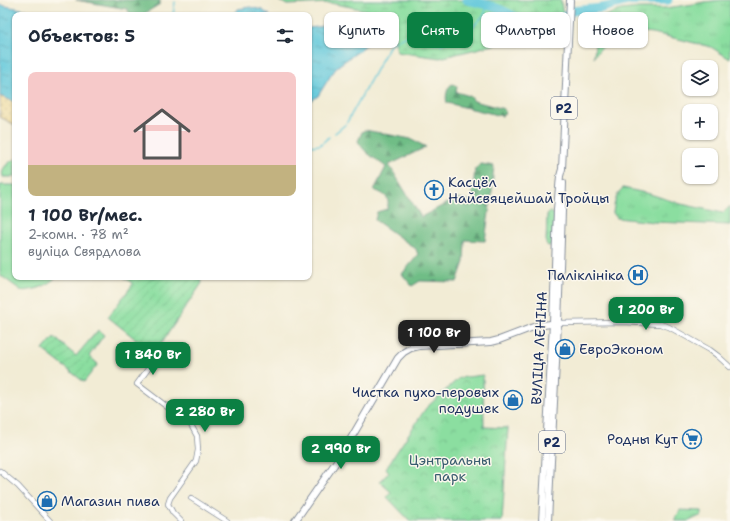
<!DOCTYPE html>
<html lang="ru">
<head>
<meta charset="utf-8">
<style>
	:root { --surface:#fff; --page:#f2f2f3; --text:#1f2937; --muted:#747a83; --accent:#0b8043 }
	body { margin:0; font-family:"Shantell Sans",sans-serif; background:var(--page); color:var(--text); height:100vh; display:flex; flex-direction:column; font-size:15px; white-space:nowrap }
	* { box-sizing:border-box; margin:0 }
	p { font-size:13px; color:var(--muted) }
	.icon { flex:none; width:22px; height:22px; fill:none; stroke:currentColor; stroke-width:2; stroke-linecap:round; stroke-linejoin:round }
	.map { position:relative; flex:1; overflow:hidden }
	.panel { position:absolute; left:12px; top:12px; width:300px; height:268px; display:flex; flex-direction:column; background:var(--surface); border-radius:8px; box-shadow:0 1px 3px #0004 }
	.panel>* { flex:none }
	.banner { position:absolute; left:324px; top:12px; width:346px; height:36px; display:flex; gap:8px }
	.controls { position:absolute; left:682px; top:60px; display:grid; gap:8px }
	.controls a { display:grid; place-items:center; width:36px; height:36px; border-radius:8px; background:var(--surface); box-shadow:0 1px 3px #0004; font-size:20px }
	.price { position:absolute; translate:-50% -34px; padding:0 9px; border-radius:8px; background:var(--accent); color:#fff; font-size:13px; line-height:26px; filter:drop-shadow(0 1px 2px #0008) }
	.price::after { content:''; position:absolute; left:50%; top:24px; width:12px; height:9px; margin-left:-6px; background:inherit; clip-path:polygon(0 0,100% 0,50% 100%) }
	.price.selected { background:#222; color:#fff }
	ul { padding:0; list-style:none }
	li { display:grid; align-content:center; gap:8px; height:212px; padding:0 16px }
	li span { display:grid; place-items:center; height:124px; border-radius:8px; color:#555 }
	li>.icon { margin-inline-start:auto }
	span .icon { width:72px; height:72px; fill:#fffc; stroke-width:1 }
	li b { font-size:17px }
	h2 { display:flex; justify-content:space-between; align-items:center; height:48px; padding:0 16px; font-size:17px }
	.tag { padding:0 14px; border-radius:8px; background:var(--surface); box-shadow:0 1px 3px #0004; font-size:14px; line-height:36px }
	.tag.selected { background:var(--accent); color:#fff }
	.map>svg:first-child { display:block }
</style>
</head>
<body>
<div class="map">
<svg width="730" height="521" viewBox="0 0 730 521">
	<defs>
		<pattern id="grass-tufts" width="24" height="20" patternUnits="userSpaceOnUse"><rect width="24" height="20" fill="#8bdea0"/><path d="M3 7l-1-3M5 7V3M7 7l1-3M15 17l-1-3M17 17v-4M19 17l1-3" fill="none" stroke="#77bf8c"/></pattern>
		<pattern id="forest-firs" width="22" height="20" patternUnits="userSpaceOnUse"><rect width="22" height="20" fill="#70bd86"/><path d="M5 1l3.5 6h-7zM16 11l3.5 6h-7z" fill="#5b9a71"/></pattern>
		<pattern id="wetland-marsh" width="20" height="14" patternUnits="userSpaceOnUse"><rect width="20" height="14" fill="#8bdea0"/><path d="M1 5h8M5 5V1M11 12h8M15 12V8" fill="none" stroke="#77bf8c"/></pattern>
		<pattern id="sand-dots" width="8" height="8" patternUnits="userSpaceOnUse"><rect width="8" height="8" fill="#eeda9e"/><path d="M2 2h.1M6 6h.1" fill="none" stroke="#ccbb8a" stroke-width="1.8" stroke-linecap="round"/></pattern>
		<pattern id="park-crowns" width="20" height="18" patternUnits="userSpaceOnUse"><rect width="20" height="18" fill="#8bdea0"/><path d="M2 6a3 3 0 1 1 6 0M12 15a3 3 0 1 1 6 0" fill="none" stroke="#77bf8c"/></pattern>
		<pattern id="garden-furrows" width="10" height="10" patternUnits="userSpaceOnUse"><rect width="10" height="10" fill="#8bdea0"/><path d="M-1 1l2-2M0 10L10 0M9 11l2-2" fill="none" stroke="#77bf8c"/></pattern>
		<pattern id="water-ripples" width="26" height="14" patternUnits="userSpaceOnUse"><rect width="26" height="14" fill="#5ec7da"/><path d="M2 4q2-2 4 0t4 0M15 11q2-2 4 0t4 0" fill="none" stroke="#4da2b4"/></pattern>
	</defs>
	<rect width="100%" height="100%" fill="#fbf7ec"/>
	<filter id="ink" filterUnits="userSpaceOnUse"><feTurbulence type="fractalNoise" baseFrequency=".025" numOctaves="2"/><feDisplacementMap in="SourceGraphic" scale="8" xChannelSelector="R" yChannelSelector="G"/><feConvolveMatrix kernelMatrix="1 2 1 2 8 2 1 2 1" color-interpolation-filters="sRGB"/></filter>
	<filter id="wash" filterUnits="userSpaceOnUse"><feTurbulence type="fractalNoise" baseFrequency=".012" numOctaves="4" result="noise"/><feDisplacementMap in="SourceGraphic" scale="16" xChannelSelector="R" yChannelSelector="G"/><feGaussianBlur stdDeviation="0.9" result="paint"/><feColorMatrix in="noise" values="0 0 0 0 0 0 0 0 0 0 0 0 0 0 0 0 0 1.4 0 .05"/><feComposite in="paint" operator="in"/></filter>
	<g filter="url(#wash)">
		<rect width="100%" height="100%" fill="#f2ecd5"/>
		<!-- grass -->
		<g fill="url(#grass-tufts)" stroke="#53867f">
			<path d="M722 0H730V59L711 47 653 33 631 31 625 33 607 43 598 51 594 57 595 42V28L600 26 599 23V20L602 17 621 10 639 8H666L694 4 704 2Z"/>
			<path d="M15 159V177H3C0 168 8 163 15 159Z"/>
			<path d="M623 188 650 194 681 204 723 213 730 206V225L654 222 617 218 613 213C614 205 616 193 623 188Z"/>
			<path d="M551 212 555 215 553 243 552 245 548 246 546 244 547 215 548 213Z"/>
		</g>
		<!-- forest -->
		<g fill="url(#forest-firs)" stroke="#467672">
			<path d="M76 0H160V4L142 15H131L127 9Z"/>
			<path d="M452 84 455 85 457 87 456 92 470 96 474 101 504 109 505 113 502 116 447 103C445 97 447 87 452 84Z"/>
			<path d="M365 130 411 139 426 147 389 165 421 217 457 198 472 201 475 169 481 164 494 166 493 176 492 191 485 241 465 240 464 262 457 282 420 281 412 286 402 274 418 255 416 249 375 220 377 212 387 209C391 197 384 194 374 190L386 167C377 160 363 152 358 141L362 132Z"/>
		</g>
		<!-- wetland -->
		<path fill="url(#wetland-marsh)" stroke="#53867f" d="M278 0H561L563 18C557 26 551 30 541 28L509 41 440 58 397 52 392 24 366 10 330 3 287 5Z"/>
		<!-- sand -->
		<path fill="url(#sand-dots)" stroke="#84847e" d="M0 96 15 102V125L0 117Z"/>
		<!-- park -->
		<g fill="url(#park-crowns)" stroke="#53867f">
			<path d="M483 375 484 427 508 428 502 521H410L387 497 391 492 380 482 389 472 386 468 426 408 459 378Z"/>
			<path d="M680 510 702 511V515L689 521H675C675 513 679 516 680 510Z"/>
		</g>
		<!-- garden -->
		<g fill="url(#garden-furrows)" stroke="#53867f">
			<path d="M124 277H200L202 283 154 354 108 317 133 284Z"/>
			<path d="M98 330 104 335 89 356 98 364 84 382 43 350 54 337 76 356Z"/>
		</g>
		<!-- pitch -->
		<path fill="#8bdea0" stroke="#53867f" d="M0 185H15V277H56C44 288 38 289 22 291L0 275Z"/>
		<!-- water -->
		<g fill="url(#water-ripples)" stroke="#3c7b9c">
			<path d="M0 5 53 15H15V102L0 96Z"/>
			<path d="M250 7 262 10 270 15H234L238 9Z"/>
			<path d="M342 22 366 25 375 33 368 43 359 51 339 65 331 75 318 96 309 102V28L318 27 330 23Z"/>
		</g>
		<g fill="none" stroke-linecap="round" stroke-linejoin="round">
			<!-- stream -->
			<g stroke="#5ec7da" stroke-width="1.5">
				<path d="M173 15 175 2"/>
				<path d="M335 133 346 124 391 43 407 36 441 44 470 30 484 15 488 5"/>
				<path d="M309 146 320 145 329 137"/>
			</g>
			<!-- river -->
			<path stroke="#5ec7da" stroke-width="9" d="M467 0C478 2 489 5 499 9 512 14 539 32 551 28 560 25 564 15 572 11L602 8 628 1 638 0H668"/>
		</g>
	</g>
	<g filter="url(#ink)">
		<g fill="none" stroke-linecap="round" stroke-linejoin="round">
			<defs>
				<g id="minor">
					<path d="M558 323 623 322 660 324 669 327 710 350 718 356 730 367"/>
					<path d="M156 358 137 384 191 425 197 436 198 450 196 461 170 498 168 504 173 513 181 521"/>
					<path d="M0 471 18 486 50 521"/>
					<path d="M191 498 227 521"/>
				</g>
				<g id="major">
					<path d="M295 521 343 452 398 358 404 352 411 348 419 346 491 342 499 340 536 326 558 323"/>
					<path d="M542 521 553 323 557 209 560 176 562 169 570 0"/>
					<path d="M548 521 558 323 563 183"/>
				</g>
			</defs>
			<!-- minor casing -->
			<use href="#minor" stroke="#868e9a" stroke-width="6"/>
			<!-- major casing -->
			<use href="#major" stroke="#868e9a" stroke-width="8"/>
			<!-- minor -->
			<use href="#minor" stroke="#fff" stroke-width="4.5"/>
			<!-- major -->
			<use href="#major" stroke="#fff" stroke-width="6"/>
		</g>
	</g>
	<!-- icons -->
	<defs>
		<symbol id="church-ring" viewBox="-11 -11 22 22"><circle r="9.5" fill="#fbf7ec" stroke="#1f6fb2" stroke-width="1.5"/><path d="M-1.2-6h2.4v3.5h3.3v2.4h-3.3V6h-2.4V-.1h-3.3v-2.4h3.3Z" fill="#1f6fb2"/></symbol>
		<symbol id="hospital-ring" viewBox="-11 -11 22 22"><circle r="9.5" fill="#fbf7ec" stroke="#1f6fb2" stroke-width="1.5"/><path d="M-5-5h3v3.5h4V-5h3V5h-3V1.5h-4V5h-3Z" fill="#1f6fb2"/></symbol>
		<symbol id="shop-ring" viewBox="-11 -11 22 22"><circle r="9.5" fill="#fbf7ec" stroke="#1f6fb2" stroke-width="1.5"/><path d="M-5-2.5h2.3a2.7 3.5 0 0 1 5.4 0H5L5.5 6h-11ZM-1.5-2.5h3a1.5 2.3 0 0 0-3 0Z" fill="#1f6fb2"/></symbol>
		<symbol id="supermarket-ring" viewBox="-11 -11 22 22"><circle r="9.5" fill="#fbf7ec" stroke="#1f6fb2" stroke-width="1.5"/><path d="M-6-5.5h2.5l.6 2H6L4.5 2H-2.5L-4.4-4H-6ZM-1.5 3.2a1.3 1.3 0 1 0 .1 0ZM3 3.2a1.3 1.3 0 1 0 .1 0Z" fill="#1f6fb2"/></symbol>
	</defs>
	<g fill-rule="evenodd">
		<use href="#church-ring" x="423" y="179" width="22" height="22"/>
		<use href="#hospital-ring" x="627" y="264" width="22" height="22"/>
		<use href="#shop-ring" x="554" y="338" width="22" height="22"/>
		<use href="#shop-ring" x="502" y="389" width="22" height="22"/>
		<use href="#supermarket-ring" x="681" y="428" width="22" height="22"/>
		<use href="#shop-ring" x="36" y="490" width="22" height="22"/>
	</g>
	<g text-anchor="middle" stroke-width="3" stroke-linejoin="round" paint-order="stroke">
		<!-- shield labels -->
		<g fill="#fbf7ec" stroke="#5e6b89" stroke-width="1">
			<rect x="551" y="97" width="26" height="22" rx="3"/>
			<rect x="539" y="431" width="26" height="22" rx="3"/>
		</g>
		<g font-size="13" font-weight="bold" fill="#1b2f5e">
			<text x="564" y="113">Р2</text>
			<text x="552" y="447">Р2</text>
		</g>
		<!-- poi labels -->
		<g font-size="14" fill="#1b2f5e" stroke="#fbf7ec" text-anchor="start">
			<text x="448" y="187">Касцёл<tspan x="448" dy="16">Найсвяцейшай Тройцы</tspan></text>
			<text x="624" y="280" text-anchor="end">Паліклініка</text>
			<text x="579" y="354">ЕвроЭконом</text>
			<text x="499" y="397" text-anchor="end">Чистка пухо-перовых<tspan x="499" dy="16">подушек</tspan></text>
			<text x="678" y="444" text-anchor="end">Родны Кут</text>
			<text x="61" y="506">Магазин пива</text>
		</g>
		<!-- street labels -->
		<g font-size="14" fill="#1b2f5e" stroke="#fbf7ec">
			<text transform="translate(539 348) rotate(-87)" y="5">ВУЛІЦА ЛЕНІНА</text>
		</g>
		<!-- park labels -->
		<g font-size="14" fill="#375b6e" stroke="#fbf7ec">
			<text x="450" y="465">Цэнтральны<tspan x="450" dy="16">парк</tspan></text>
		</g>
	</g>
</svg>
<div class="controls">
<a><svg class="icon" aria-label="layers" viewBox="0 0 24 24"><path d="M12 4l9 5-9 5-9-5zM3 14l9 5 9-5"/></svg></a>
<a>+</a>
<a>−</a>
</div>
<b class="price" style="left:646px;top:331px">1 200 Br</b>
<b class="price selected" style="left:434px;top:354px">1 100 Br</b>
<b class="price" style="left:153px;top:376px">1 840 Br</b>
<b class="price" style="left:205px;top:433px">2 280 Br</b>
<b class="price" style="left:341px;top:470px">2 990 Br</b>
<div class="banner">
<a class="tag">Купить</a>
<a class="tag selected">Снять</a>
<a class="tag">Фильтры</a>
<a class="tag">Новое</a>
</div>
<section class="panel">
<h2>Объектов: 5<svg class="icon" aria-label="filters" viewBox="0 0 24 24"><path d="M4 7h16M4 17h16"/><circle cx="9" cy="7" r="2"/><circle cx="15" cy="17" r="2"/></svg></h2>
<ul>
<li><span style="background:linear-gradient(#f6c9c9 75%,#c2b280 0)"><svg class="icon" aria-label="home" viewBox="0 0 24 24"><path d="M3 11l9-7 9 7M6 9v11h12V9"/></svg></span><div><b>1 100 Br/мес.</b><p>2-комн. · 78 m²</p><p>вуліца Свярдлова</p></div></li>
</ul>
</section>
</div>
</body>
</html>
